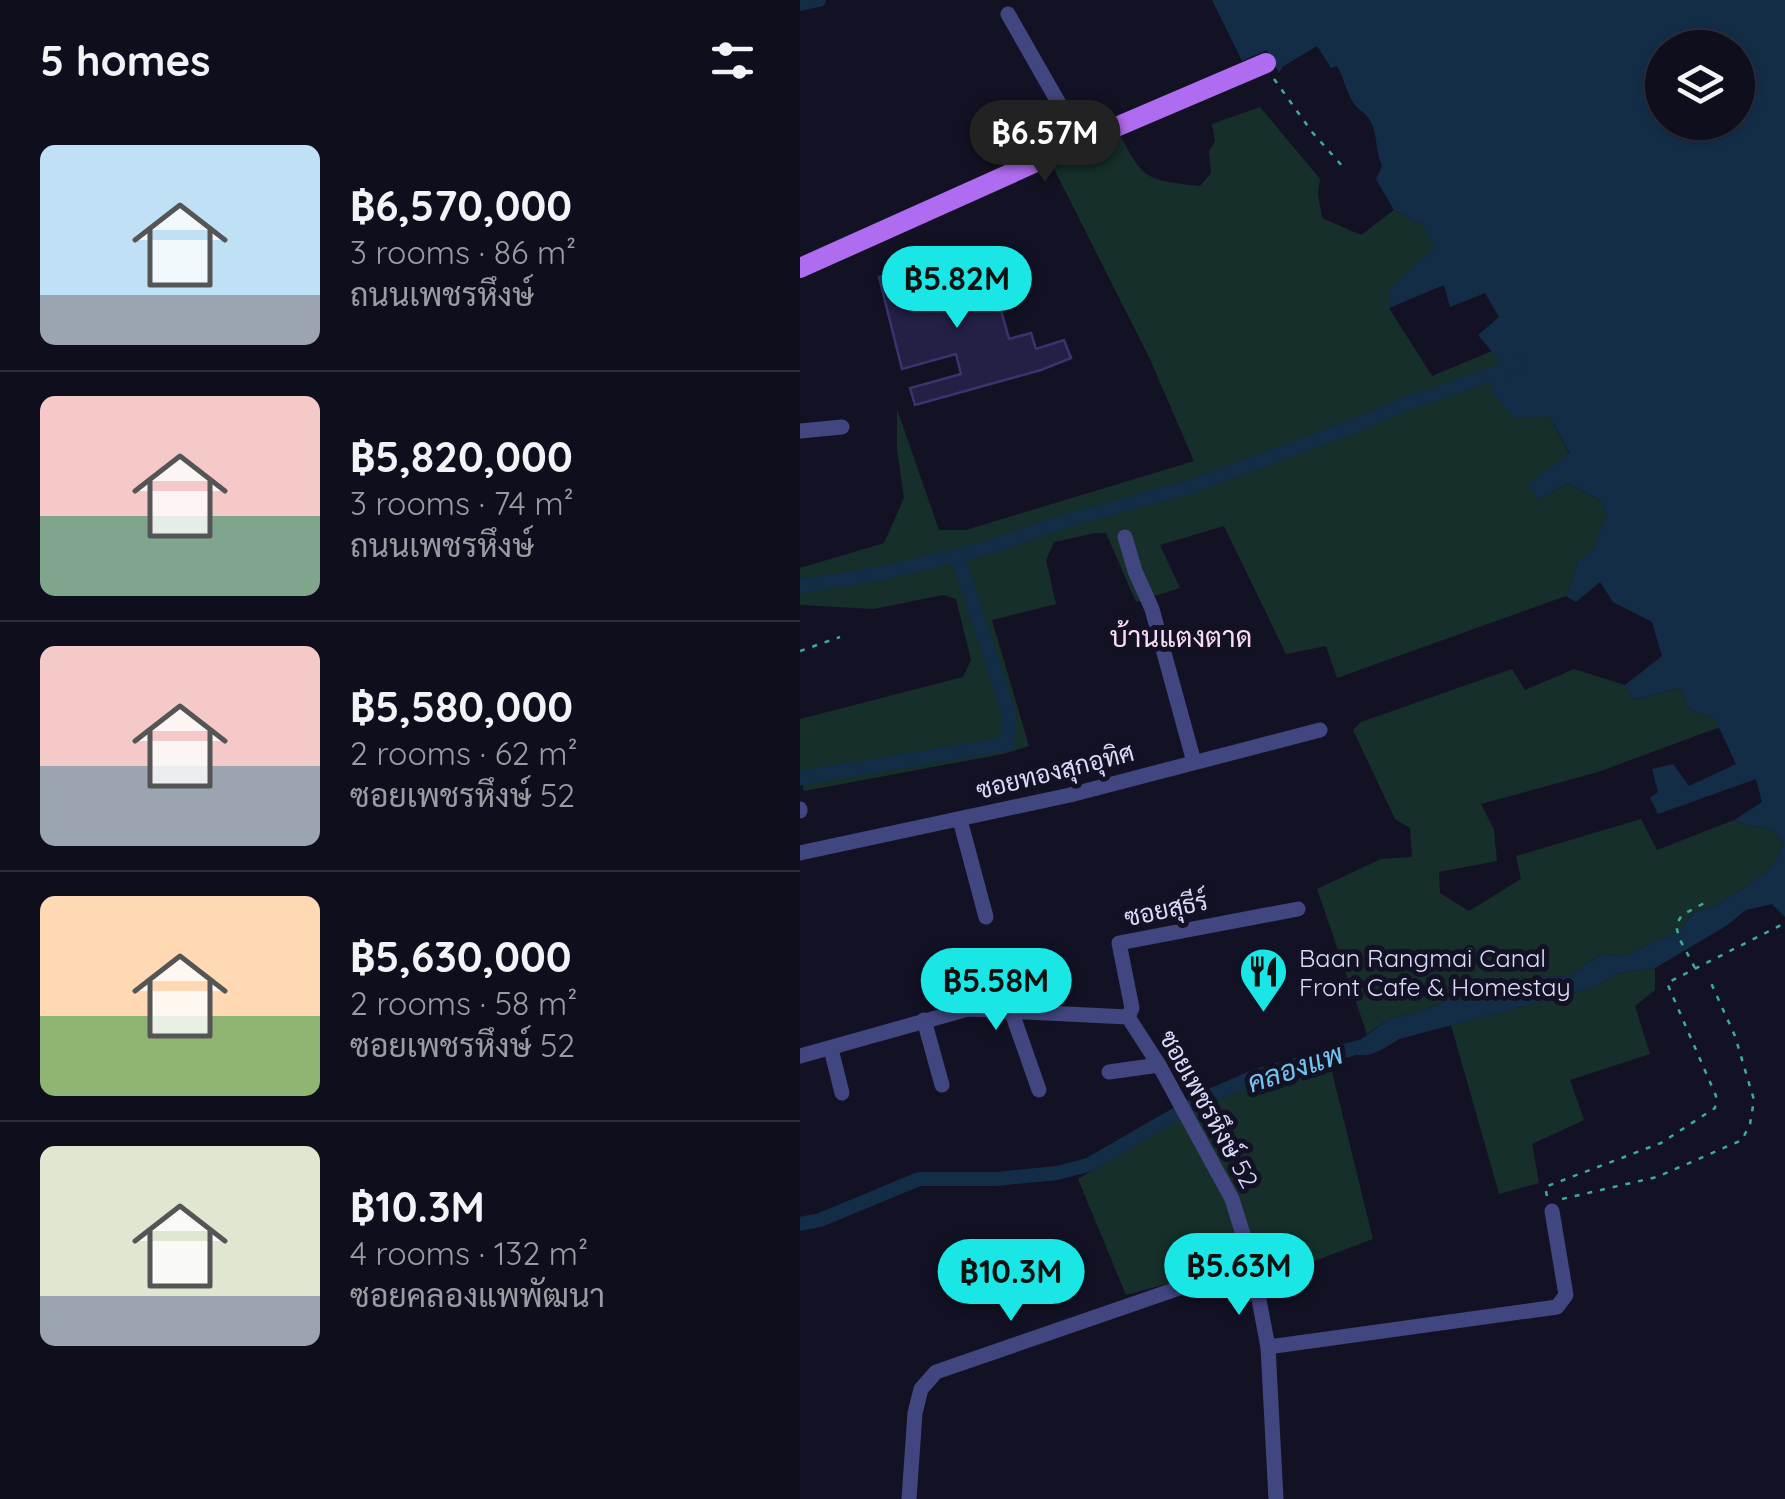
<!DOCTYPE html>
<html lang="en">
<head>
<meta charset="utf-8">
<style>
	:root { --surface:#0e0e1c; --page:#171725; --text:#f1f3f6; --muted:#9b9ca3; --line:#2e2e3b; --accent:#1ae7e5 }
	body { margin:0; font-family:Quicksand,Sarabun,sans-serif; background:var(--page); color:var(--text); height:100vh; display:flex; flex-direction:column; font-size:38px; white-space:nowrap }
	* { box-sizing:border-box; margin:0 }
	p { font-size:32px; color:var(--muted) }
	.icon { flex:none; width:55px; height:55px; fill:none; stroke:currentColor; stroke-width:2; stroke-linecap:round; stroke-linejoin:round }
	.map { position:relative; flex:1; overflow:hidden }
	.drawer { display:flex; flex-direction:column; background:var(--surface); width:800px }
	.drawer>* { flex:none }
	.controls { position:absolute; left:845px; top:30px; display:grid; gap:20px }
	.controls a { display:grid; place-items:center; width:110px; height:110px; border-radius:50%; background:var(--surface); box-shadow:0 2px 8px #0004,0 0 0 2px var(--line); font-size:50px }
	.price { position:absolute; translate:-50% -85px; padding:0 22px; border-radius:35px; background:var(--accent); color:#111; font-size:32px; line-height:65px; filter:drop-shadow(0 2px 5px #0008) }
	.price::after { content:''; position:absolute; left:50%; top:60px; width:30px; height:22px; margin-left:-15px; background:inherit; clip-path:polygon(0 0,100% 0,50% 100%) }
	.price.on { background:#222; color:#fff }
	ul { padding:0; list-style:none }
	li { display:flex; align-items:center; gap:30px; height:250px; padding:0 40px }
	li+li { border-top:2px solid var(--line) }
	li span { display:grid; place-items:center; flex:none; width:280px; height:200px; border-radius:15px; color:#555 }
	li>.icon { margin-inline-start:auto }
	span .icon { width:120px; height:120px; fill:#fffc; stroke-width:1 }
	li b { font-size:42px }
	h2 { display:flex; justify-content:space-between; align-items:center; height:120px; padding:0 40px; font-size:42px }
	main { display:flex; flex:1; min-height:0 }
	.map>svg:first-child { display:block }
</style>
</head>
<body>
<main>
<section class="drawer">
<h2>5 homes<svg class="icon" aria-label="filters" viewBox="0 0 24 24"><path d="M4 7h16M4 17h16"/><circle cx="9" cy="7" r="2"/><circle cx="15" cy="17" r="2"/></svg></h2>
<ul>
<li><span style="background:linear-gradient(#bfe0f5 75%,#9aa5b1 0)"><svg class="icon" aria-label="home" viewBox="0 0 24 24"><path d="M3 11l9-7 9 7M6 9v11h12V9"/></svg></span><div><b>฿6,570,000</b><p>3 rooms · 86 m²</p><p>ถนนเพชรหึงษ์</p></div></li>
<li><span style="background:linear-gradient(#f6c9c9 60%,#7fa58c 0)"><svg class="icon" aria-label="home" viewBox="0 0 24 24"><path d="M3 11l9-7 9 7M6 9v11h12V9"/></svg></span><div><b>฿5,820,000</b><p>3 rooms · 74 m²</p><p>ถนนเพชรหึงษ์</p></div></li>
<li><span style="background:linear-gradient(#f6c9c9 60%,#9aa5b1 0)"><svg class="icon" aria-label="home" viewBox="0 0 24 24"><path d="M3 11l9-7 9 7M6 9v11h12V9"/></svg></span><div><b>฿5,580,000</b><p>2 rooms · 62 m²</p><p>ซอยเพชรหึงษ์ 52</p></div></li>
<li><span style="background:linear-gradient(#ffd9b3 60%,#8fb573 0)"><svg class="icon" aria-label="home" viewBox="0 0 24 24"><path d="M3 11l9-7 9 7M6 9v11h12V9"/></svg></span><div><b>฿5,630,000</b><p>2 rooms · 58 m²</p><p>ซอยเพชรหึงษ์ 52</p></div></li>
<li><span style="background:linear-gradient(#dfe7d0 75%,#9aa5b1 0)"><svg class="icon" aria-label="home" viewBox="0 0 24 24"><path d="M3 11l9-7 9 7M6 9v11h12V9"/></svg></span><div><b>฿10.3M</b><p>4 rooms · 132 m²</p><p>ซอยคลองแพพัฒนา</p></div></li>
</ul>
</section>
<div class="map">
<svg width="985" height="1499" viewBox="0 0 985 1499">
	<rect width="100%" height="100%" fill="#131225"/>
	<!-- green -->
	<g fill="#162f2b">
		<path d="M460 107 520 179 518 194 522 218 561 235 594 210 621 224 636 248 590 290 589 308 632 376 692 351 749 416 770 454 730 484 738 500 768 483 799 500 807 513 794 550 779 560 766 596 537 678 526 646 486 654 424 526 360 545 380 588 336 602 306 533H295L254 542 246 560 256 604 192 620 229 746 203 754 4 791 0 776V719L163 677 171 660 156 599 143 595 74 609 0 605V568L84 543 104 498 97 450V409L139 530H166L394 461 349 357 253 167 320 134C343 182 349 180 400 186L411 173 409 151 415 141 412 124Z"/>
		<path d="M712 669 725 690 774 669 825 685 834 700 879 688 890 710 915 719 920 727 798 772 681 804 694 830 697 861 639 872 640 893 669 911 721 879 716 856 841 819 857 850 934 820 948 826 969 828 984 843 973 865 943 889 912 907 893 913 881 930 825 956 800 955 770 976 738 977 676 1001 652 999 614 1014 590 1018 567 1034 517 889 581 859 612 857 610 828 595 819 553 730 561 722Z"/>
		<path d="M855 968V990L835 1006 850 1054 770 1080 784 1120 732 1144 739 1183 699 1194 651 1025 793 988 818 973Z"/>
		<path d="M530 1064 573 1239 469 1278 462 1258 326 1295 278 1179 354 1133 445 1086Z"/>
	</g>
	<!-- water -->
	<path fill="#142d47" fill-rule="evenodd" d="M412 0H985V917L972 904 946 910 926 926 855 968 818 973 793 988 599 1039C581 1050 566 1062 545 1051L590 1018 614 1014 652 999 676 1001 738 977 770 976 800 955 825 956 881 930 893 913 912 907 943 889 973 865 984 843 969 828 948 826 934 820 962 802 956 779 858 814 850 798 858 792 852 769 873 764 889 786 936 764 915 719 890 710 879 688 834 700 825 685 862 656 852 622 813 602 800 582 776 602 766 596 779 560 794 549 807 513 799 500 768 483 738 500 729 484 770 453 749 416 714 418 689 390 704 366 678 335 699 317 685 293 650 307 644 285 589 308V290L635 247 621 224 594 210 576 179 582 166C575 151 578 134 570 120 566 113 557 109 553 102 548 96 543 76 537 66L531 68 517 46 482 67 479 73 467 50 442 61ZM862 48H938V122H862Z"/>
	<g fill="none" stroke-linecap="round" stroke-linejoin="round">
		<!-- canal -->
		<g stroke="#142d47" stroke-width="14">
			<path d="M0 4 19 0"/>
			<path d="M0 586 78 574 184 549 259 523 393 486 557 425 603 405 719 365"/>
			<path d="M0 778 207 744 209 714 157 555"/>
			<path d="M0 1224 20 1220 119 1179H196L257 1173 288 1165 401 1100 456 1076 559 1047"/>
		</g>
	</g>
	<!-- building -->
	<path fill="#232045" stroke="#39346e" stroke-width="2.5" d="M166 260 178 301 197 296 209 339 231 333 236 349 264 340 271 358 241 370 115 405 110 388 161 374 156 354 102 369 79 277 129 263 131 270Z"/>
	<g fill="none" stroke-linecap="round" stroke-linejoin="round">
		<!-- path -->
		<g stroke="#3cad99" stroke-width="2.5" stroke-dasharray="5 8" stroke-linecap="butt">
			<path d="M474 79 512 132 544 168"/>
			<path d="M0 651 40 637"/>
			<path d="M895 968 879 938 876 925 882 915 908 901"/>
			<path d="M747 1196 745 1187 861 1143 915 1108 916 1096 867 983 985 923"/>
			<path d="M762 1199 857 1177 942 1140 950 1124 954 1100 935 1036 911 983"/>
		</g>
		<!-- minor -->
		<g stroke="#424680" stroke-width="15">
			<path d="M208 14 281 142"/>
			<path d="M0 431 42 427"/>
			<path d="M325 537 335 571 352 609 394 762"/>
			<path d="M0 809V811"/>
			<path d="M160 820 186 917"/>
			<path d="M0 853 270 795 520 730"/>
			<path d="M212 1013 239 1090"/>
			<path d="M328 1017 332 1008 319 943 498 909"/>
			<path d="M124 1020 142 1085"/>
			<path d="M31 1049 42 1093"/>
			<path d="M0 1056 168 1009 328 1017 359 1065 432 1199 452 1263 468 1347 476 1499"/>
			<path d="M309 1072 359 1065"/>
			<path d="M468 1347 757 1307 766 1295 752 1211"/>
			<path d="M109 1499 115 1413 121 1389 136 1372 452 1263"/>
		</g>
		<!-- major -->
		<path stroke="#b06cf0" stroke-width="20" d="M0 268 281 142 466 63"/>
	</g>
	<!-- icons -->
	<defs>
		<symbol id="restaurant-pin" viewBox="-11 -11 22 30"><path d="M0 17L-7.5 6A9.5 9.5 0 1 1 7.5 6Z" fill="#1ae7e5" stroke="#131225"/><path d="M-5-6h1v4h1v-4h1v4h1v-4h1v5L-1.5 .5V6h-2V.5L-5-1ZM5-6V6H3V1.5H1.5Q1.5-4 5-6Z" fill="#111"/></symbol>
	</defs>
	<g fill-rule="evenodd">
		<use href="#restaurant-pin" x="436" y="944" width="55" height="75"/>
	</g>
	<g text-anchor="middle" stroke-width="10" stroke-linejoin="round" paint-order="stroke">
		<!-- street labels -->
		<g font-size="25" fill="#dadafb" stroke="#131225">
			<text transform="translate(255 771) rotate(-14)" y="9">ซอยทองสุกอุทิศ</text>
			<text transform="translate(366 909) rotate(-12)" y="9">ซอยสุธีร์</text>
			<text transform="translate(409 1109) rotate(61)" y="9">ซอยเพชรหึงษ์ 52</text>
		</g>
		<!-- poi labels -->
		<g font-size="25" fill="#dadafb" stroke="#131225" text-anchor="start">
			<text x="499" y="967">Baan Rangmai Canal<tspan x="499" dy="29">Front Cafe &amp; Homestay</tspan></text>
		</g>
		<!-- neighbourhood labels -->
		<g font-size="28" fill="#fbdcf4" stroke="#131225">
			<text x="381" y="647">บ้านแตงตาด</text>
		</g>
		<!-- water labels -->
		<g font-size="28" font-style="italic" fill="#73c5f1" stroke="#131225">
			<text transform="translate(495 1068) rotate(-18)" y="10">คลองแพ</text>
		</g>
	</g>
</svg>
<div class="controls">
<a><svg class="icon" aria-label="layers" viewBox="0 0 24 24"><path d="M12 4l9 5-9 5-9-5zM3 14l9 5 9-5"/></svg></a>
</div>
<b class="price on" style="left:245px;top:185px">฿6.57M</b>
<b class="price" style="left:157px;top:331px">฿5.82M</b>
<b class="price" style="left:196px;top:1033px">฿5.58M</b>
<b class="price" style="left:439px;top:1318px">฿5.63M</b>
<b class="price" style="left:211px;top:1324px">฿10.3M</b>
</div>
</main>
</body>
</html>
